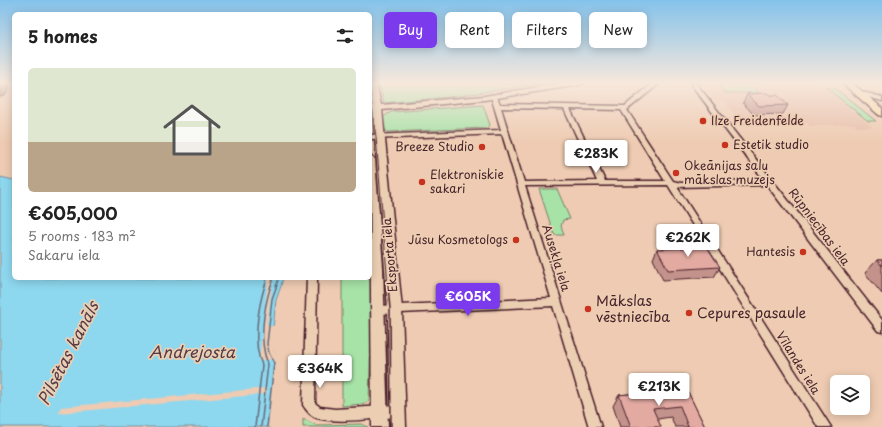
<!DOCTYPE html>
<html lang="en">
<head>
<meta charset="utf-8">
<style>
	:root { --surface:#fff; --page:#f6f6f6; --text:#222; --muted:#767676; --line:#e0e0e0; --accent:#7c3aed }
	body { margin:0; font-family:"Playpen Sans",sans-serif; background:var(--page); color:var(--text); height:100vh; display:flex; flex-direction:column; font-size:15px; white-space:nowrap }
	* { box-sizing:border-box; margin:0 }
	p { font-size:13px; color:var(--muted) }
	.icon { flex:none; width:22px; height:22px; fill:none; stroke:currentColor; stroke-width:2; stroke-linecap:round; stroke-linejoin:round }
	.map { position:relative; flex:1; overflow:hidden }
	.drawer { position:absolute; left:12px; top:12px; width:360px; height:268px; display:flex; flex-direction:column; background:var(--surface); border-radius:6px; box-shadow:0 2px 10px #0003 }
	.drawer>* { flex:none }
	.hud { position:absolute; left:384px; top:12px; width:380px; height:36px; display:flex; gap:8px }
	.buttons { position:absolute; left:830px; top:375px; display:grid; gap:8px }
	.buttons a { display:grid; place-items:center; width:40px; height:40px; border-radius:6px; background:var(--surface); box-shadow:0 2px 10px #0003; font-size:20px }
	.price { position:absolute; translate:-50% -34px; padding:0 9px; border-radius:4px; background:#fff; color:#222; font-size:13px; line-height:26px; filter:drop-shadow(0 1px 2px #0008) }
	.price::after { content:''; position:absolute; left:50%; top:24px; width:12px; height:9px; margin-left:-6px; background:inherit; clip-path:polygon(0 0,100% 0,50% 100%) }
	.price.on { background:var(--accent); color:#fff }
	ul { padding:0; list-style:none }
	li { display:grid; align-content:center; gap:8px; height:212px; padding:0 16px }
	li+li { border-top:1px solid var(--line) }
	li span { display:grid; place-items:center; height:124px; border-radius:6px; color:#555 }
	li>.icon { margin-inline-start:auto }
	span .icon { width:72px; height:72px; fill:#fffc; stroke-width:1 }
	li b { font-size:17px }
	h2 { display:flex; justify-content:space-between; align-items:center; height:48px; padding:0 16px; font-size:17px }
	.pill { padding:0 14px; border-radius:6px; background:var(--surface); box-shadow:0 2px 10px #0003; font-size:14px; line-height:36px }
	.pill.on { background:var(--accent); color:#fff }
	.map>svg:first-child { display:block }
</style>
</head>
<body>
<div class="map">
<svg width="882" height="427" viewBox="0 0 882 427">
	<rect width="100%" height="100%" fill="#eecbb2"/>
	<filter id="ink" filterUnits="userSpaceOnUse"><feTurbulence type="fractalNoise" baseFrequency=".025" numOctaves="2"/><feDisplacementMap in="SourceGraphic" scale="8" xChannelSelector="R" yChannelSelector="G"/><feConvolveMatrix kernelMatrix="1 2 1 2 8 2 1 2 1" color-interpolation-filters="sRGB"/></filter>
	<g filter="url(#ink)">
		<!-- built -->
		<path fill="#e8beaa" d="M702 83H819L872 127H857L854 124H850L810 126 807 123H800L801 125 744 126 723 100H715Z"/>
		<!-- green -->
		<g fill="#a7e2a7" stroke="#788069">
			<path d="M379 83H545L457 96 384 103Z"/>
			<path d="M750 83 759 93H725L717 84Z"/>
			<path d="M825 87 836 89 876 121H868Z"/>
			<path d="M483 105 490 125 486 128 388 132 384 129 383 117 391 112Z"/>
			<path d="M539 189H557L570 219 563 220 561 226 564 235H554Z"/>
			<path d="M370 229 373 263 369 401 362 404 342 406V278H370Z"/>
			<path d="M303 419 316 425 362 424 368 427H303Z"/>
		</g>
		<!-- water -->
		<path fill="#8ed8ef" stroke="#738ea1" d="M0 177 14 180V278H283L281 286 276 300 271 345 278 362 270 427H0Z"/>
		<!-- pier -->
		<g fill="#eecbb2">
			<path d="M268 278H273L267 326H276L273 345 274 351 280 362 272 427H268L274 359 259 361Z"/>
			<path d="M267 388 266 394 58 413 61 407Z"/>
		</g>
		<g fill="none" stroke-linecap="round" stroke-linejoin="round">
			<!-- shore-far1 -->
			<g stroke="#656979" stroke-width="1">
				<path d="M265 286 267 278"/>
				<path d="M271 286 273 278"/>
				<path d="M276 286 279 278"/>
			</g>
			<!-- shore -->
			<g stroke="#656979" stroke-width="1.5">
				<path d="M255 427 262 365C252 343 258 308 265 285"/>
				<path d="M261 427 268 364C258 341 264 308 271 285"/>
				<path d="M267 427 274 363 269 353 267 344 272 299 277 285"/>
			</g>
			<defs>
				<g id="street">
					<path d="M653 83H660L627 110 673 181 681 183 764 180 690 83H696L882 320V332L878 331 767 185 677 187 831 427H818L668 185 525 186 601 427H589L553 306 378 314 375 313 373 310 375 307 378 306 551 298 502 134 370 139V135L501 130 491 96 492 95H496L500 104 625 106ZM501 108 564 109 597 181 524 182ZM570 109 621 110 665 181H605Z"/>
					<path d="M859 91 882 97V101L857 94V92Z"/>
					<path d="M307 278H317L315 403 320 407 335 409 399 405 403 407 405 411 403 415 399 417C375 418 340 424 317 418 311 416 306 410 303 405Z"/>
				</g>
				<g id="secondary">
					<path d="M370 83H376L381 105 484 96 563 83H584L580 85 484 100 382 110 402 309 406 427H390L388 309 373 111 370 112V106H372Z"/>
					<path d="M370 156 375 159 383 268 388 427H372Z"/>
				</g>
				<path id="primary" d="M842 83H852L882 108V116L879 115Z"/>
			</defs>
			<!-- street casing -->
			<use href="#street" stroke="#4a1f2b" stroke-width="3"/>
			<!-- secondary casing -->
			<use href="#secondary" stroke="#4a1f2b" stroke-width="3"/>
			<!-- primary casing -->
			<use href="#primary" stroke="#4a1f2b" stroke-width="3"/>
			<!-- street -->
			<use href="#street" fill="#eccfb3" fill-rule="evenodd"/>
			<!-- secondary -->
			<use href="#secondary" fill="#eccfb3" fill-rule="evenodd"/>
			<!-- primary -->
			<use href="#primary" fill="#fbddab" fill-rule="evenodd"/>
			<!-- tram-far1 -->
			<path stroke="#4a1f2b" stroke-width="1" d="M370 88 376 137 388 286"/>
			<!-- tram -->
			<path stroke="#4a1f2b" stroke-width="1.5" d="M388 285 390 309 391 427"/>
		</g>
		<!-- wall -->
		<g fill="#c3928b" stroke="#4a1f2b">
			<path d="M747 94 769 95 788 105 783 114 754 115 743 103Z"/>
			<path d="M657 249 720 267 714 277 663 280 653 259Z"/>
			<path d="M877 260H882V294L865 273Z"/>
			<path d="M686 388 705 427H675L671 417 657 419 661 427H620L613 406 619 395Z"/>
		</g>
		<!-- shaded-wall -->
		<path fill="#9f7771" stroke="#4a1f2b" d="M1 83H7L10 88 5 96 0 97V85Z"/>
		<!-- building -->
		<g fill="#e3aaa2" stroke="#4a1f2b">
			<path d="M767 93 769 95H777L788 105 759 106 747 94Z"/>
			<path d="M707 247 720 267 668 270 657 249Z"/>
			<path d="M877 260H882V266Z"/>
			<path d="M686 388 705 427H688L680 406 653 409 661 427H631L619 395Z"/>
		</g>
	</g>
	<!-- sky -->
	<linearGradient id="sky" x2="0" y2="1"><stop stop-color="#84c2eb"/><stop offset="0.58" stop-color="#f7e8dc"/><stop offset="1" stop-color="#f7e8dc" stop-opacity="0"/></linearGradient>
	<rect width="882" height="143" fill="url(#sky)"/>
	<!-- markers -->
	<g fill="#c8321e" stroke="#eccfb3" stroke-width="1.5">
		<circle cx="703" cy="121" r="4"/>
		<circle cx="725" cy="145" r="4"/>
		<circle cx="482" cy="147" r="4"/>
		<circle cx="676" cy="173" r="4"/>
		<circle cx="422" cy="182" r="4"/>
		<circle cx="516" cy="240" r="4"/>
		<circle cx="803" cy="252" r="4"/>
		<circle cx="588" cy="309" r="4"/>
		<circle cx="689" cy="313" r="4"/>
	</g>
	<g text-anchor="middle" stroke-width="3.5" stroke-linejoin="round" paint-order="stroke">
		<!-- poi labels -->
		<g font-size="12" fill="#4a1f2b" stroke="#eccfb3" text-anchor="start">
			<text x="711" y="125">Ilze Freidenfelde</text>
			<text x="733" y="149">Estetik studio</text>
			<text x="474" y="151" text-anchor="end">Breeze Studio</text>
			<text x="684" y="170">Okeānijas salu<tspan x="684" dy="14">mākslas muzejs</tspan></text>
			<text x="430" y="179">Elektroniskie<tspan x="430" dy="14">sakari</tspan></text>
			<text x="508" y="244" text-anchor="end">Jūsu Kosmetologs</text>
			<text x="795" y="256" text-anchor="end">Hantesis</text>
		</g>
		<!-- street labels -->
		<g font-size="12" fill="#4a1f2b" stroke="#eccfb3">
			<text transform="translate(819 227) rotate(53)" y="4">Rūpniecības iela</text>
			<text transform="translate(390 255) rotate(-95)" y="4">Eksporta iela</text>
			<text transform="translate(556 258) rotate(73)" y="4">Ausekļa iela</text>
			<text transform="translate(798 363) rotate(58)" y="4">Vīlandes iela</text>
		</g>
		<!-- near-poi labels -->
		<g font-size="14" fill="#4a1f2b" stroke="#eccfb3" text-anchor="start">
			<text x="596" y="306">Mākslas<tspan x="596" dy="16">vēstniecība</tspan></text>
			<text x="697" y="318">Cepures pasaule</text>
		</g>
		<!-- near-water labels -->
		<g font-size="16" font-style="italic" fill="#543b48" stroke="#eccfb3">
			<text x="192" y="358">Andrejosta</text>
			<text transform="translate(68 353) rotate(-63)" y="6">Pilsētas kanāls</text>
		</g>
	</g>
</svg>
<div class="buttons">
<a><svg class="icon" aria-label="layers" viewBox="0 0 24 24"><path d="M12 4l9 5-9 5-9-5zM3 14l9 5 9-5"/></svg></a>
</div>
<b class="price" style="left:596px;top:174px">€283K</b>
<b class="price" style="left:688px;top:258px">€262K</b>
<b class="price on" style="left:468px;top:317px">€605K</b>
<b class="price" style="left:320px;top:389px">€364K</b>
<b class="price" style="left:659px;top:407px">€213K</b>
<div class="hud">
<a class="pill on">Buy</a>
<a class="pill">Rent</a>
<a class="pill">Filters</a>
<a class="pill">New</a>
</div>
<section class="drawer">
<h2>5 homes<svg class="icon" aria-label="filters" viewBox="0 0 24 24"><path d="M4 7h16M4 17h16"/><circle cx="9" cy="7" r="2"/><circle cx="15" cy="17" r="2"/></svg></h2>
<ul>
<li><span style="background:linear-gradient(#dfe7d0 60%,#b9a48a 0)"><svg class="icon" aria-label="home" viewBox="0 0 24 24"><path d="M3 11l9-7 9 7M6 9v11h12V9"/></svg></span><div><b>€605,000</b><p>5 rooms · 183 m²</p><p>Sakaru iela</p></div></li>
</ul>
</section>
</div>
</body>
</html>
